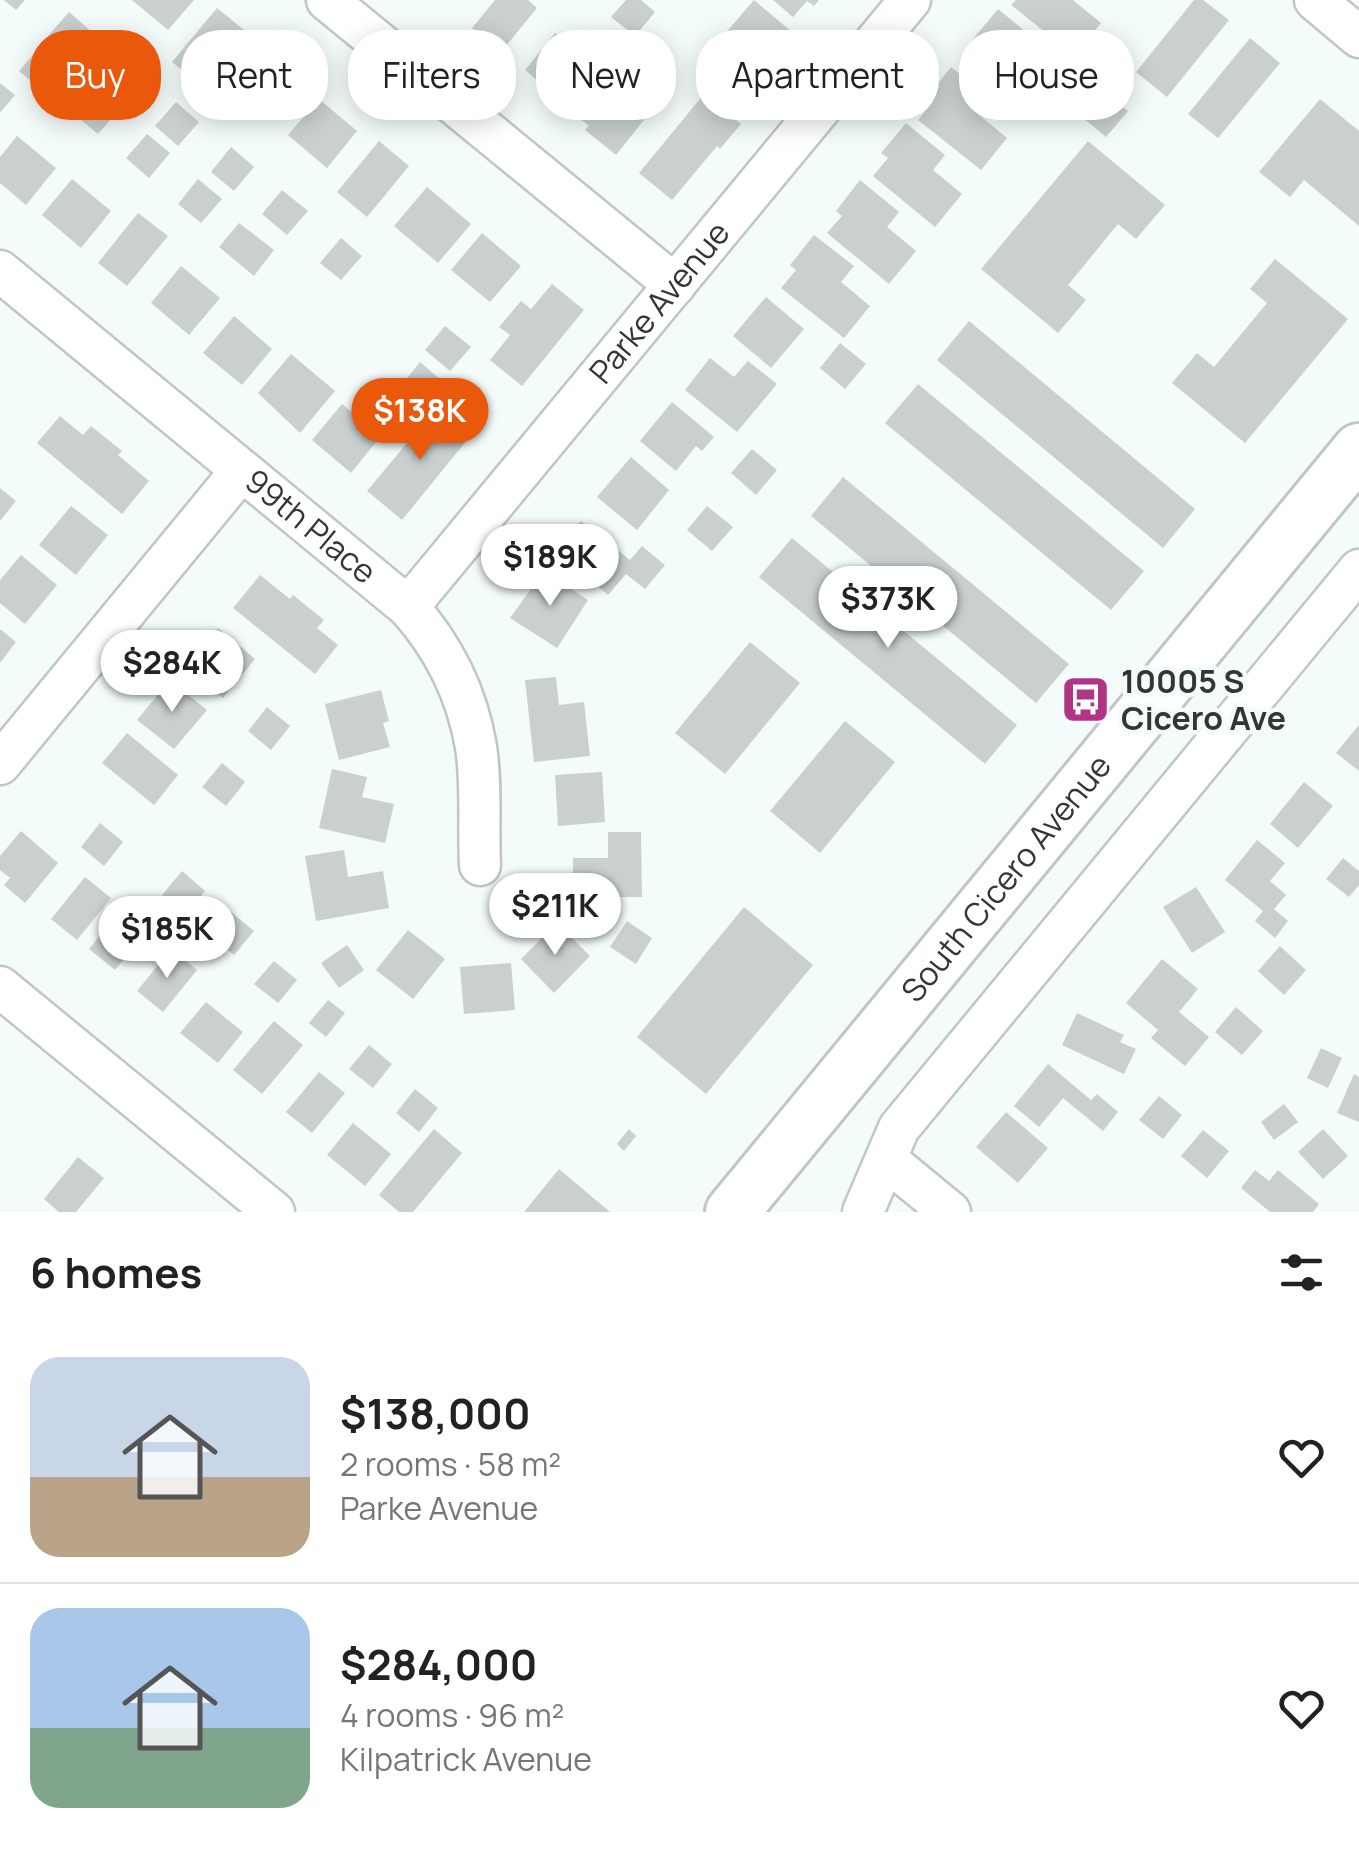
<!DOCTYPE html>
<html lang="en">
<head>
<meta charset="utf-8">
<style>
	:root { --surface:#fff; --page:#f2f2f2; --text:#222; --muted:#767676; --line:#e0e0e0; --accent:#ea580c }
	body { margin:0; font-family:Manrope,sans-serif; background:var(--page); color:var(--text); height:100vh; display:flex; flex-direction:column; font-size:38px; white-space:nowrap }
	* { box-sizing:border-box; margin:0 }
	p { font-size:32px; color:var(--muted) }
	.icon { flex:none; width:55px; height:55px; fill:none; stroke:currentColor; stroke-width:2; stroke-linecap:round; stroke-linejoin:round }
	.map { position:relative; height:1212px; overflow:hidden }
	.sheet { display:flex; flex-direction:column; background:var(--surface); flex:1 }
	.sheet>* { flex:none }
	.banner { position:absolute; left:30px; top:30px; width:1300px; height:90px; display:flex; gap:20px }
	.price { position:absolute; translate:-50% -85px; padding:0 22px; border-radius:35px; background:#fff; color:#222; font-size:32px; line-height:65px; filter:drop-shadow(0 2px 5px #0008) }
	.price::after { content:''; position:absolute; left:50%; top:60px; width:30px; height:22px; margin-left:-15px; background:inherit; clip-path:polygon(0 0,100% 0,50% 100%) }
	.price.current { background:var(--accent); color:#fff }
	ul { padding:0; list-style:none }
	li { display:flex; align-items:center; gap:30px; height:250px; padding:0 30px }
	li+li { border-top:2px solid var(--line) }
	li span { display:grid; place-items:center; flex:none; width:280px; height:200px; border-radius:30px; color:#555 }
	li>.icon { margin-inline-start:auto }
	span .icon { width:120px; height:120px; fill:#fffc; stroke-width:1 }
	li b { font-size:42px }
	h2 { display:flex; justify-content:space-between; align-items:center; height:120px; padding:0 30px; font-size:42px }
	.tag { padding:0 35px; border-radius:40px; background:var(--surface); box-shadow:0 5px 25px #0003; font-size:35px; line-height:90px }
	.tag.current { background:var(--accent); color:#fff }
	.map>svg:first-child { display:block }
</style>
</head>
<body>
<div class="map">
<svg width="1359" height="1212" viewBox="0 0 1359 1212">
	<rect width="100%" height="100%" fill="#f4fbfb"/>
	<!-- building -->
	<g fill="#cad0d0">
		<path d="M4 0H25L16 10Z"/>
		<path d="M132 0H194L168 30Z"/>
		<path d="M495 0H528L537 8 501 52 472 28Z"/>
		<path d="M626 0H641L655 12 635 36 611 17Z"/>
		<path d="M754 0 792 32 762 69 723 36Z"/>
		<path d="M773 0H819L814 6 807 1 793 17Z"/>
		<path d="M1016 0H1073L1101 23 1074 55 1011 5Z"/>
		<path d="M1194 0H1203L1229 20 1167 97 1136 72Z"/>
		<path d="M217 8 249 34 205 88 172 62Z"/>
		<path d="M998 9 1037 41 1025 56 1054 79 1027 113 965 62 979 44 973 39Z"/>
		<path d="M69 12 92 32 72 56 48 36Z"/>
		<path d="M555 33 594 65 563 102 525 70Z"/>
		<path d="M1250 38 1280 63 1218 138 1188 114Z"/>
		<path d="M40 47 62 66 42 90 19 71Z"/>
		<path d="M268 51 307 83 276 120 238 88Z"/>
		<path d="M122 57 145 76 125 101 102 81Z"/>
		<path d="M951 67 990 98 978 114 1007 138 981 170 918 120 933 102 927 97Z"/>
		<path d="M606 81 632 102 636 97 652 110 616 155 585 130 589 126 577 116Z"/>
		<path d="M0 83 15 95 0 113Z"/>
		<path d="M96 90 119 110 98 134 75 115Z"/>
		<path d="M1104 91 1128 111 1106 137 1082 117Z"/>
		<path d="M704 94 741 124 720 149 717 146 672 200 639 173Z"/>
		<path d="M319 99 357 131 327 168 288 135Z"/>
		<path d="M1320 99 1359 131V226L1304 180 1290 197 1259 172Z"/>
		<path d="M176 102 199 122 178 146 155 126Z"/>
		<path d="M906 123 945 155 933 170 962 194 935 227 873 176 888 158 881 153Z"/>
		<path d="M147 134 170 153 149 178 126 158Z"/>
		<path d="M17 136 56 168 26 205 0 183V157Z"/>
		<path d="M379 141 409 166 367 217 337 192Z"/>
		<path d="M1088 141 1165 205 1136 239 1118 224 1068 285 1086 300 1058 333 981 269Z"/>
		<path d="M231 147 254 167 234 191 211 172Z"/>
		<path d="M72 179 111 211 81 248 42 215Z"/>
		<path d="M198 179 222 199 201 223 178 204Z"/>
		<path d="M860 180 899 212 887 227 916 251 889 284 827 233 842 216 836 211Z"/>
		<path d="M427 187 471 224 438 263 394 226Z"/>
		<path d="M282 190 308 211 287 235 262 214Z"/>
		<path d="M138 213 168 236 127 286 98 263Z"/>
		<path d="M239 223 274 250 254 276 219 247Z"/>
		<path d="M482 233 521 266 490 302 451 270Z"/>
		<path d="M814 235 854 266 841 282 870 306 844 338 781 288 796 270 790 265Z"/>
		<path d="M341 238 362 256 341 280 320 263Z"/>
		<path d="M1275 259 1348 319 1245 443 1172 383 1197 353 1214 367 1267 303 1250 289Z"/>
		<path d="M181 266 220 298 189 335 151 303Z"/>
		<path d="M552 284 584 310 522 386 490 360 510 335 499 327 521 301 531 309Z"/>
		<path d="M766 297 804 329 771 368 733 336Z"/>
		<path d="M234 316 272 349 242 385 203 353Z"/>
		<path d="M969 321 1195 509 1163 548 937 360Z"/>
		<path d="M445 326 471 347 450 371 425 350Z"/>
		<path d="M840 343 866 364 845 389 820 368Z"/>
		<path d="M291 354 335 391 300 433 258 393Z"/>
		<path d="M710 358 734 377 748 361 777 384 737 432 685 390Z"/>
		<path d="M420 362 441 380 421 404 400 387Z"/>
		<path d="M918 384 1144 571 1111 610 885 423Z"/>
		<path d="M672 402 714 437 702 451 696 446 676 471 640 441Z"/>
		<path d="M342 404 381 436 351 473 312 440Z"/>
		<path d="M438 406 472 434 402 520 367 491Z"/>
		<path d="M60 416 83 435 91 426 122 451 118 455 149 481 122 514 37 443Z"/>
		<path d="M752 449 777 470 756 495 731 473Z"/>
		<path d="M631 457 669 490 637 530 597 497Z"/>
		<path d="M843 477 1069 664 1036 703 811 516Z"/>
		<path d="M0 488 16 501 0 521Z"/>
		<path d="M71 506 108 535 76 575 39 545Z"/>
		<path d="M707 506 733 527 712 551 687 530Z"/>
		<path d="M581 521 630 560 642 546 665 565 645 589 626 574 608 595 555 552Z"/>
		<path d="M792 538 1017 725 985 764 759 577Z"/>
		<path d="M21 555 57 585 25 624 0 603V580Z"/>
		<path d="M544 571 588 600 557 648 510 618Z"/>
		<path d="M260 575 290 599 293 595 324 620 317 628 338 645 315 674 233 608Z"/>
		<path d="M218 628 255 659 223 698 186 669Z"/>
		<path d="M0 629 16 642 0 663Z"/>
		<path d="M750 642 800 683 725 774 675 733Z"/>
		<path d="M556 677 559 705 584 702 590 756 534 762 525 680Z"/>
		<path d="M170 680 207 710 174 749 137 720Z"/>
		<path d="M381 690 389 721 383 723 390 747 339 760 325 704Z"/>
		<path d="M267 707 290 726 271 750 248 731Z"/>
		<path d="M845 721 895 762 820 853 770 811Z"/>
		<path d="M1359 725V771L1336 753Z"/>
		<path d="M127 733 178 775 154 805 102 763Z"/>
		<path d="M222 763 245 782 226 806 202 787Z"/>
		<path d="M332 769 367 777 362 797 394 804 385 843 319 828Z"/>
		<path d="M602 772 605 822 558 826 555 775Z"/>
		<path d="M1304 782 1333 806 1298 848 1270 824Z"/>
		<path d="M100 823 123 842 104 866 81 847Z"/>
		<path d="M21 831 58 863 25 903 4 885 10 878 0 870V856Z"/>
		<path d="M608 832H641L642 897H573V858H608Z"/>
		<path d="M1257 840 1285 863 1270 881 1286 895 1274 909 1288 921 1275 938 1255 921 1263 911 1225 880Z"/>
		<path d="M344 850 348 877 383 871 389 908 316 921 305 856Z"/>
		<path d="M1343 858 1359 871V885L1349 897 1326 879Z"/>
		<path d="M182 871 205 891 186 914 162 895Z"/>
		<path d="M85 877 111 898 77 940 51 919Z"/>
		<path d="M1196 887 1225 932 1192 953 1163 907Z"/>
		<path d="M123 907 149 928 115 970 89 949Z"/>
		<path d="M744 907 813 965 706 1094 637 1037Z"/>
		<path d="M231 912 254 931 234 955 211 936Z"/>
		<path d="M627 921 652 938 636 964 610 947Z"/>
		<path d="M557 923 590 956 554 993 521 959Z"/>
		<path d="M408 930 445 959 413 999 376 970Z"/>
		<path d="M347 945 364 970 339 988 321 963Z"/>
		<path d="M1280 946 1306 970 1284 995 1258 971Z"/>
		<path d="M171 949 197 970 163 1012 137 991Z"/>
		<path d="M1162 959 1198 989 1179 1012 1209 1037 1185 1066 1151 1038 1158 1030 1126 1003Z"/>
		<path d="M274 961 297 980 278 1003 254 984Z"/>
		<path d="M511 963 515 1010 464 1014 460 967Z"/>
		<path d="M328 1000 345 1013 326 1037 309 1023Z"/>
		<path d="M206 1002 243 1032 218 1063 180 1033Z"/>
		<path d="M1236 1007 1263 1031 1242 1055 1215 1032Z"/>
		<path d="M1077 1013 1124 1035 1120 1042 1136 1049 1124 1074 1062 1045Z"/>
		<path d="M274 1021 303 1045 262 1094 233 1070Z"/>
		<path d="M369 1045 392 1064 373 1088 349 1069Z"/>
		<path d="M1321 1048 1342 1058 1328 1088 1307 1078Z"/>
		<path d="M1048 1064 1091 1100 1097 1094 1118 1112 1103 1131 1063 1098 1039 1127 1014 1106Z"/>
		<path d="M319 1072 345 1093 312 1133 286 1112Z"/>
		<path d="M1354 1074 1359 1077V1122L1337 1113Z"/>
		<path d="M415 1089 438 1108 419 1132 396 1113Z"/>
		<path d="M1159 1096 1182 1115 1163 1139 1139 1120Z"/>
		<path d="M1284 1104 1298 1122 1274 1140 1261 1122Z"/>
		<path d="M1006 1112 1048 1148 1018 1183 976 1147Z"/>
		<path d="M353 1123 391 1154 365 1186 327 1155Z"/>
		<path d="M434 1129 462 1153 413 1212H399L379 1195Z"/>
		<path d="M629 1129 636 1136 624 1151 617 1144Z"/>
		<path d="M1323 1129 1348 1156 1323 1179 1298 1152Z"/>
		<path d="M1203 1130 1229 1151 1207 1178 1181 1156Z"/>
		<path d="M78 1157 104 1178 76 1212H59L44 1199Z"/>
		<path d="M559 1169 610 1212H524Z"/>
		<path d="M1255 1170 1269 1181 1278 1170 1319 1204 1313 1212H1270L1241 1188Z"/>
	</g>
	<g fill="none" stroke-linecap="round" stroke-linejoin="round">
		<defs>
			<g id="minor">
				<path d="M327 0 675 285"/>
				<path d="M1315 0 1359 37"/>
				<path id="s1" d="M0 271 408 607C443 646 467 694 476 747 482 784 478 827 480 865"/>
				<path id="s2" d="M408 607 910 0"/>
				<path d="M0 764 241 471"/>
				<path d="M0 987 274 1212"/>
				<path d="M888 1161 950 1212"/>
				<path d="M863 1212 899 1128 1359 570"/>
			</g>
			<g id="major">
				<path id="s3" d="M732 1212 1359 450"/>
			</g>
		</defs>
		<!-- minor casing -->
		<use href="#minor" stroke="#c0c6c6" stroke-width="45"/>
		<!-- major casing -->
		<use href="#major" stroke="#c0c6c6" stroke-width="58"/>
		<!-- minor -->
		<use href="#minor" stroke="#fff" stroke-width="40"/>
		<!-- major -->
		<use href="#major" stroke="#fff" stroke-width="52"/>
	</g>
	<!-- icons -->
	<defs>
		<symbol id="bus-square" viewBox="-11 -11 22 22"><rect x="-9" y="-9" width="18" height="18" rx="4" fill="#b23484" stroke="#f4fbfb"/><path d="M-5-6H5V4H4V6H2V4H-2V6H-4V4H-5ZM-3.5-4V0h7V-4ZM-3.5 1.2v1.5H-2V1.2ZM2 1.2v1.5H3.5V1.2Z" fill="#fff"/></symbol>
	</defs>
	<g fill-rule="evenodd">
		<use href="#bus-square" x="1058" y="672" width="55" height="55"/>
	</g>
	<g text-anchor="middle" stroke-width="9" stroke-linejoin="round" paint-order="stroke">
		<!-- street labels -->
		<g font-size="32" fill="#343636" stroke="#f4fbfb">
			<text dy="11" stroke="none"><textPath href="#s2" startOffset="395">Parke Avenue</textPath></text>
			<text dy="11" stroke="none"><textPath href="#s1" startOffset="402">99th Place</textPath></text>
			<text dy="11" stroke="none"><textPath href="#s3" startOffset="432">South Cicero Avenue</textPath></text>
		</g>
		<!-- poi labels -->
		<g font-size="32" font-weight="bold" fill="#343636" stroke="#f4fbfb" text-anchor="start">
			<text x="1121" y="693">10005 S<tspan x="1121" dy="37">Cicero Ave</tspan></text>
		</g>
	</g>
</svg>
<b class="price current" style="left:420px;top:463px">$138K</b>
<b class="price" style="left:550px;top:609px">$189K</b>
<b class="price" style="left:888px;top:651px">$373K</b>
<b class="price" style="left:172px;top:715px">$284K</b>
<b class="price" style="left:555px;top:958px">$211K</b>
<b class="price" style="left:167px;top:981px">$185K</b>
<div class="banner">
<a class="tag current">Buy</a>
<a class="tag">Rent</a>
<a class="tag">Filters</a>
<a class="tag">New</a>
<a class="tag">Apartment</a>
<a class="tag">House</a>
</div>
</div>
<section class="sheet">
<h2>6 homes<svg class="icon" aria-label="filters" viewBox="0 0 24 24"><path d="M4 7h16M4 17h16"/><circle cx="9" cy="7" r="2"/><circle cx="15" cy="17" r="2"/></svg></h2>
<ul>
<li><span style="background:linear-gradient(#c9d6e8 60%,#b9a48a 0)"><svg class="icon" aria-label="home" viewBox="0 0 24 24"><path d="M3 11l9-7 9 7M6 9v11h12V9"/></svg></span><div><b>$138,000</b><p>2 rooms · 58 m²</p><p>Parke Avenue</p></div><svg class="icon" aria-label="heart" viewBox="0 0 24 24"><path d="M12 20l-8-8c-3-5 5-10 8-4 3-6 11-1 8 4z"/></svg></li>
<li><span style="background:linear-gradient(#a9c7e8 60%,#7fa58c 0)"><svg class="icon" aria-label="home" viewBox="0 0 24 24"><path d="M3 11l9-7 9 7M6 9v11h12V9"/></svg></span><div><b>$284,000</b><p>4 rooms · 96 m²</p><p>Kilpatrick Avenue</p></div><svg class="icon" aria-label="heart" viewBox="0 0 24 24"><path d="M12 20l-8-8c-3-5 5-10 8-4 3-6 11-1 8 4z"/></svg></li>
</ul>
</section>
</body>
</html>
